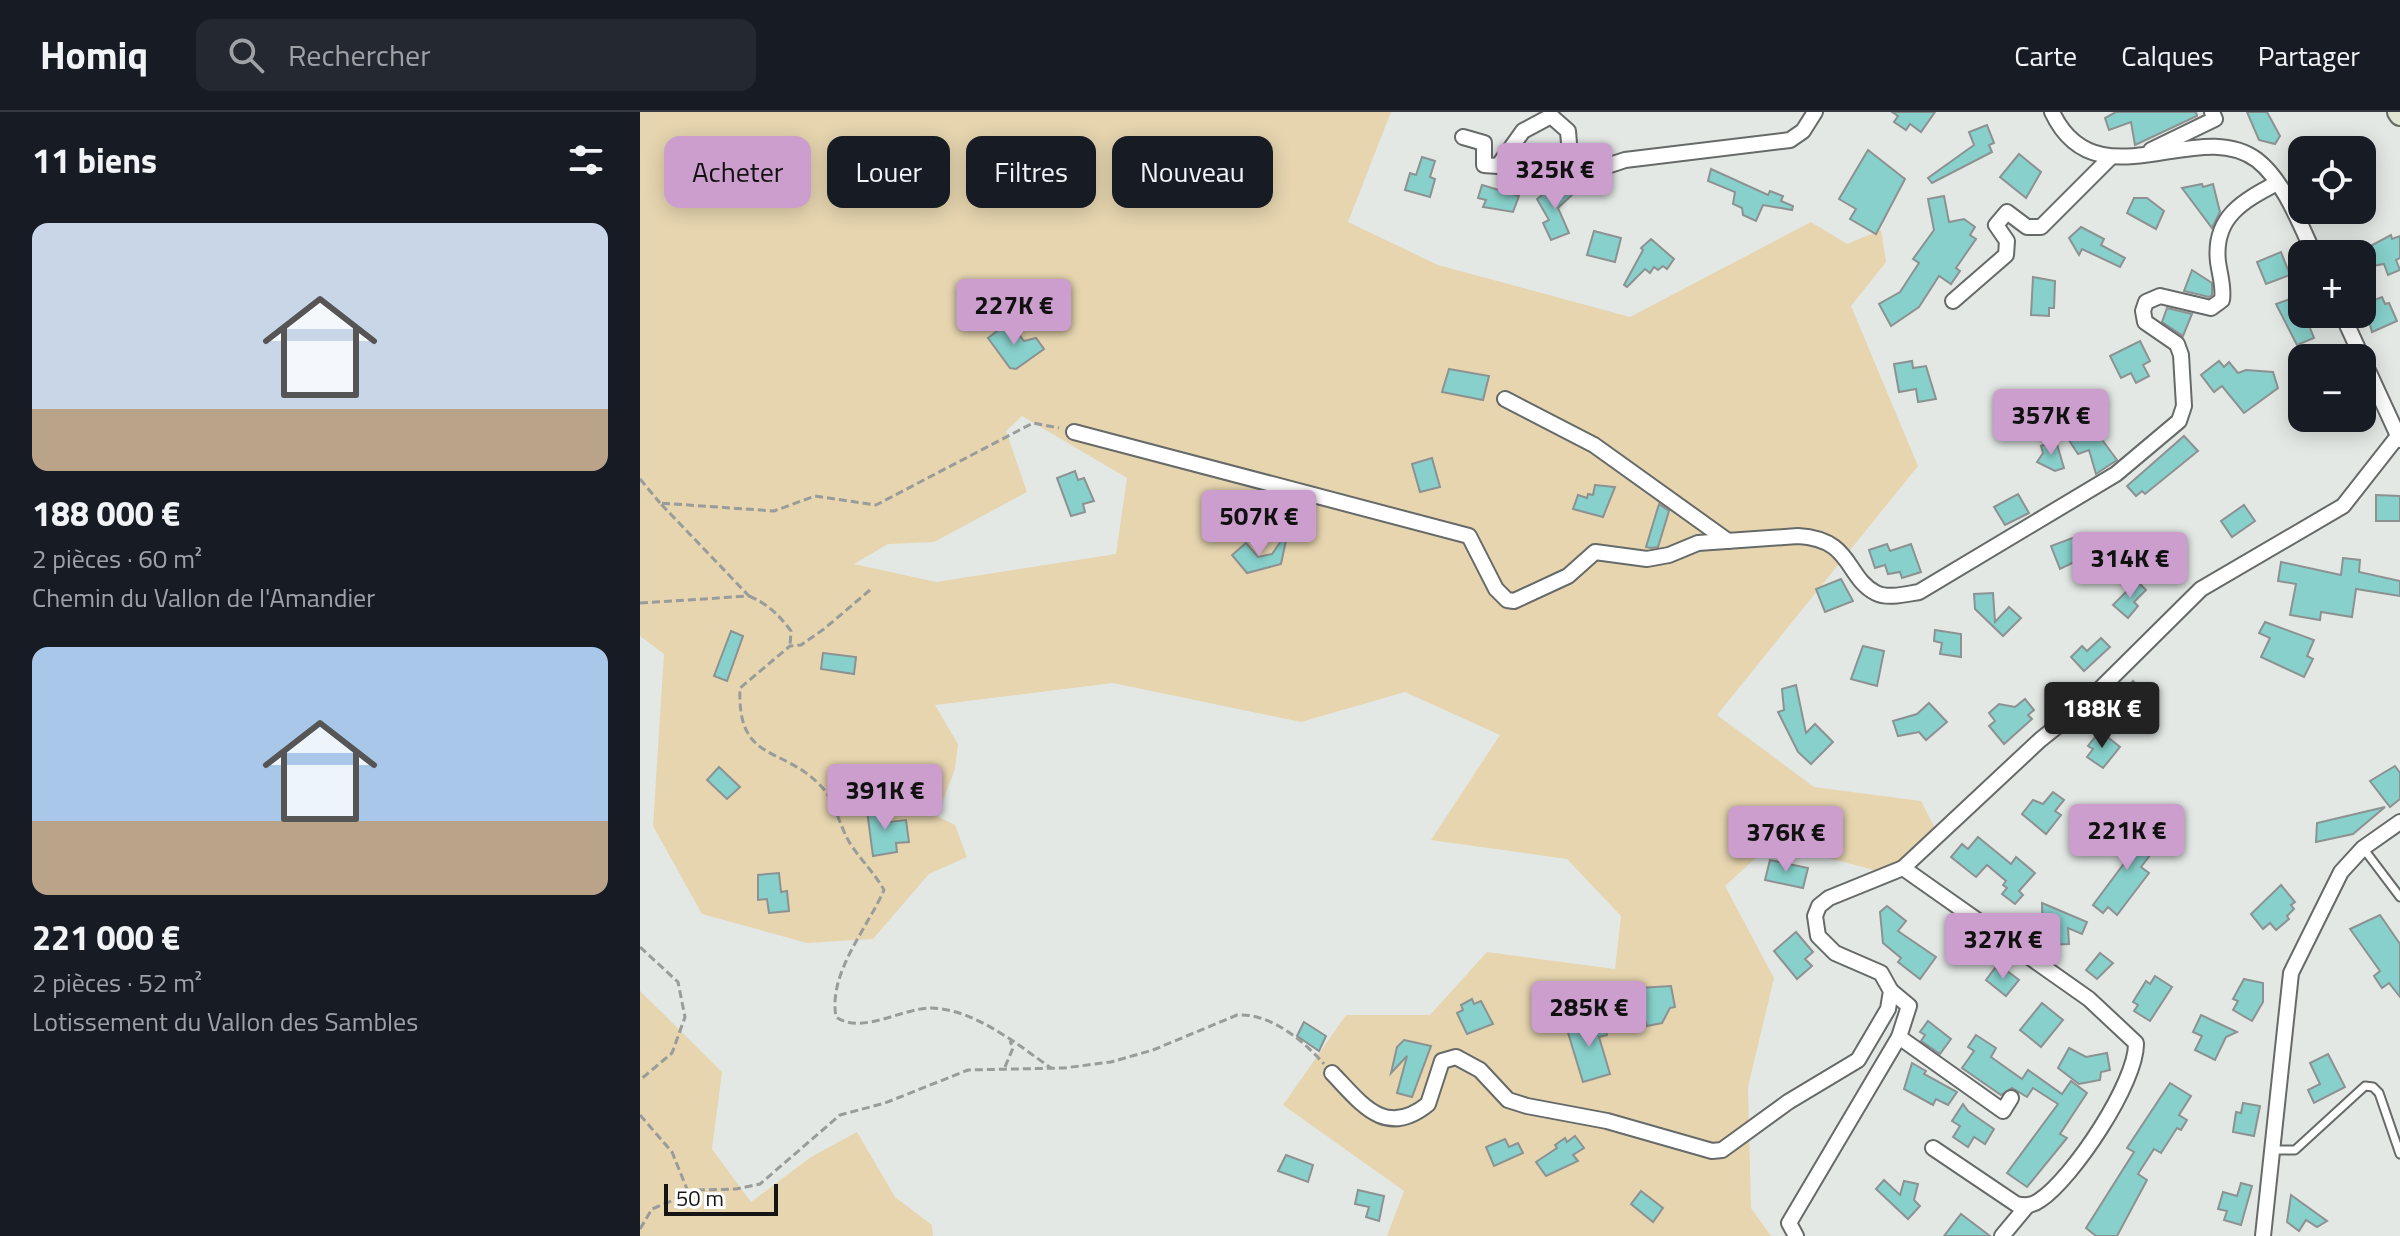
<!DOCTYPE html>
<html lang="fr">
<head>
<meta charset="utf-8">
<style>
	:root { --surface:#171b24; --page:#242831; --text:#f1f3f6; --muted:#9ea1a6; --line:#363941; --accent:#cb9ecd }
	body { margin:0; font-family:"Titillium Web",sans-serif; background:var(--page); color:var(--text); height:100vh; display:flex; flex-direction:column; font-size:30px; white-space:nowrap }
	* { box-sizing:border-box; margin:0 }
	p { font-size:26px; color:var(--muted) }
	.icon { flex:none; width:44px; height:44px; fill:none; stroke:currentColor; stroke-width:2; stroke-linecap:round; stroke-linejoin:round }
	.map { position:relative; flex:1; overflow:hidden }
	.details { display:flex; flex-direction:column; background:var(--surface); width:640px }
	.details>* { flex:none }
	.banner { position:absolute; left:24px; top:24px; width:760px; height:72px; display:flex; gap:16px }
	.buttons { position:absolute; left:1648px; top:24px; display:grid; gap:16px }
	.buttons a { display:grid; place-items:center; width:88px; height:88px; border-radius:16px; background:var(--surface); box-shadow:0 4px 20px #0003; font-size:40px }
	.scale { position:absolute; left:24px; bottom:20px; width:114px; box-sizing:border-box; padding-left:8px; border:4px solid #141514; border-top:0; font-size:22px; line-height:28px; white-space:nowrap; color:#141514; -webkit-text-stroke:6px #fff; paint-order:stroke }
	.price { position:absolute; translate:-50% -68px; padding:0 18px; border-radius:8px; background:var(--accent); color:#111; font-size:26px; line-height:52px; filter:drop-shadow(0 2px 4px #0008) }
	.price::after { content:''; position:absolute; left:50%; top:48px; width:24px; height:18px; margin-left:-12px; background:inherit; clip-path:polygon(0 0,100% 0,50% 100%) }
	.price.active { background:#222; color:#fff }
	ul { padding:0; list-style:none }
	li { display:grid; align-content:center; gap:16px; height:424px; padding:0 32px }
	li span { display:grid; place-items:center; height:248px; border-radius:16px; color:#555 }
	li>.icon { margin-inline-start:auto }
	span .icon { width:144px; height:144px; fill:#fffc; stroke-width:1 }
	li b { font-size:34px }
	h2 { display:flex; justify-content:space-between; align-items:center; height:96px; padding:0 32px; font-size:34px }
	.tag { padding:0 28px; border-radius:16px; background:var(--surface); box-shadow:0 4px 20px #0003; font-size:28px; line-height:72px }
	.tag.active { background:var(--accent); color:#111 }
	header { display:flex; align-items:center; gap:48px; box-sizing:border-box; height:112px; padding:0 40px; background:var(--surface); border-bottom:2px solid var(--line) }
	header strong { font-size:38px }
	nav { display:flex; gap:44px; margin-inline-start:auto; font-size:28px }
	.search { width:560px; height:72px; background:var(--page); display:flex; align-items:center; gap:20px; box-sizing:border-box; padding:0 28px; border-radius:16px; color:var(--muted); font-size:30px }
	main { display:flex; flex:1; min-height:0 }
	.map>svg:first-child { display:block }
</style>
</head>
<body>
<header>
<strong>Homiq</strong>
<div class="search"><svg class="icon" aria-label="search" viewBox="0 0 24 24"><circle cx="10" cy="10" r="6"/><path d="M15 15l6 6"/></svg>Rechercher</div>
<nav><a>Carte</a><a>Calques</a><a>Partager</a></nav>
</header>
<main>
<section class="details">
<h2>11 biens<svg class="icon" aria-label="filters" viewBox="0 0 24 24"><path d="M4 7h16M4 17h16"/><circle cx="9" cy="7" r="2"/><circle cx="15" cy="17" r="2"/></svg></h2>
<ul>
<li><span style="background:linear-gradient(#c9d6e8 75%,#b9a48a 0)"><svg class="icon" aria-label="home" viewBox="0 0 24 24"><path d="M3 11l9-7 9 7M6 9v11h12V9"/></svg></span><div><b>188 000 €</b><p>2 pièces · 60 m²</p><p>Chemin du Vallon de l'Amandier</p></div></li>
<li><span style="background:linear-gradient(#a9c7e8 70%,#b9a48a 0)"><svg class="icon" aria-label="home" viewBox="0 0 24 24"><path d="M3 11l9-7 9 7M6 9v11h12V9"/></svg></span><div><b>221 000 €</b><p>2 pièces · 52 m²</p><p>Lotissement du Vallon des Sambles</p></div></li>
</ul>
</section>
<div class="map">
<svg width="1760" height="1124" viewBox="0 0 1760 1124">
	<rect width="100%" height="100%" fill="#e3e8e5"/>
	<!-- green -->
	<g fill="#e6d5af" fill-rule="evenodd">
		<path d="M0 0H751L708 110 798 153 990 205 1171 110 1207 132 1241 118 1246 150 1211 194 1278 354 1077 603 1174 675 1281 689 1298 722 1245 761 1132 731 1085 774 1134 866 1108 975 1111 1096 1131 1124H747L764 1079 643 993 706 903H790L847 840 975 857 981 804 927 747 791 728 860 623 765 580 661 610 473 571 295 593 318 632 315 657 297 704 315 713 327 745 289 762 233 827 167 831 62 802 13 714 24 542 0 524ZM382 304 487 366 476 442 296 470 214 452 248 432 294 430 387 380 366 319Z"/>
		<path d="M0 879 82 960 72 1037 111 1090 171 1045 217 1020 255 1085 292 1113 293 1124H0Z"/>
	</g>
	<!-- building -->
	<g fill="#87d0cb" stroke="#8c9291" stroke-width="2">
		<path d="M1252 0H1295L1281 20 1270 12 1266 18 1254 10 1258 4Z"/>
		<path d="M1476 0H1556L1557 4 1495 33 1491 10 1469 18 1465 6Z"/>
		<path d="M1607 0H1627L1640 24 1635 32 1619 28Z"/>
		<path d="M1347 13 1354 31 1349 33 1352 40 1292 71 1288 66 1334 33 1329 20Z"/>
		<path d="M1228 38 1265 67 1236 122 1210 107 1216 97 1199 87Z"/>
		<path d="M1379 42 1401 60 1386 86 1360 65Z"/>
		<path d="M782 45 795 49 790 65 795 67 790 85 765 78 770 61 776 63Z"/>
		<path d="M1071 57 1128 83 1130 79 1143 84 1141 89 1153 94 1152 98 1123 93 1116 109 1103 103 1102 96 1093 92 1095 80 1068 69Z"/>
		<path d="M917 72 920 76 923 73 932 83 918 96 929 121 911 128 903 111 909 108 897 87Z"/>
		<path d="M1562 72 1563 75 1573 72 1580 100 1572 116 1542 76Z"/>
		<path d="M842 73 879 84 873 100 843 95 846 88 838 86Z"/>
		<path d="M1304 84 1309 110 1324 107 1335 115 1330 123 1336 127 1316 156 1320 159 1311 172 1299 164 1279 195 1251 214 1239 192 1260 180 1279 151 1273 147 1294 118 1288 87Z"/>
		<path d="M1494 86H1507L1524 99 1516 117 1487 101Z"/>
		<path d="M1441 115 1464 127 1461 133 1485 146 1480 155 1442 137 1439 143 1429 126Z"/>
		<path d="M954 119 981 126 975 150 947 143Z"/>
		<path d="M1751 123 1752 127 1760 124V146L1756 148 1760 158 1748 163 1744 152 1727 155 1721 139Z"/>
		<path d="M1011 127 1034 147 1027 157 1023 154 1018 158 1014 155 1010 161 1005 157 987 175 984 173 1003 138 1001 136Z"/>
		<path d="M1641 140 1650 163 1626 172 1617 150Z"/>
		<path d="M1552 158 1572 171V183L1569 185 1544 179Z"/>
		<path d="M1393 165 1415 169 1414 196H1409V204L1391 203Z"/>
		<path d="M1742 185 1745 192 1749 191 1757 209 1732 220 1724 192Z"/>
		<path d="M1650 187 1654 199 1662 196 1674 226 1657 233 1636 192Z"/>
		<path d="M1527 196 1552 202 1543 224 1522 210Z"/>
		<path d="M369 210 384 229 396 226 404 237 376 257 370 256 348 226Z"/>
		<path d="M1500 229 1510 249 1503 253 1509 264 1496 271 1491 261 1481 266 1470 244Z"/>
		<path d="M1272 249 1273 256 1286 254 1296 287 1278 290 1276 277 1259 280 1254 252Z"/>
		<path d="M1579 249 1584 255 1589 250 1598 261 1606 258 1633 260 1638 276 1604 301 1582 274 1574 280 1561 263Z"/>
		<path d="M809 257 849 264 843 288 802 280Z"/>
		<path d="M1446 306 1477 348 1456 362 1449 338 1438 342 1423 319 1435 315 1434 309Z"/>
		<path d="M1544 324 1558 339 1505 382 1502 379 1496 384 1487 374Z"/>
		<path d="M1416 329 1424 356 1415 359 1397 350 1403 341 1401 334Z"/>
		<path d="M792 346 800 375 780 380 772 352Z"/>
		<path d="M435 359 438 368 444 366 454 389 443 392 445 400 431 404 417 366Z"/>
		<path d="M955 373 975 375 963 405 933 397 938 383 947 386 948 382 953 383Z"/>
		<path d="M1378 382 1389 401 1365 413 1354 395Z"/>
		<path d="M1736 383 1760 384V409H1736Z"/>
		<path d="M1019 392 1029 399 1018 435 1011 436 1006 435Z"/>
		<path d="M1604 393 1615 409 1592 425 1581 409Z"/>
		<path d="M648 419 641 452 607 461 592 443 606 431 618 445 632 442Z"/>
		<path d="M1443 422 1451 442 1420 457 1411 434Z"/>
		<path d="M1523 428 1533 442 1514 456 1508 449 1498 456 1488 447 1503 435 1506 441Z"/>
		<path d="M1247 432 1250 439 1271 432 1281 460 1262 466 1260 460 1248 462 1245 453 1235 456 1229 438Z"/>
		<path d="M1703 446 1720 448 1719 460 1760 469V484L1716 477 1712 505 1681 500 1680 508 1650 503 1656 472 1638 469 1641 450 1701 463Z"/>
		<path d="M1201 467 1213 489 1185 500 1176 477Z"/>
		<path d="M1497 469 1506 478 1494 490 1498 494 1488 506 1473 493Z"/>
		<path d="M1353 481 1355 510 1369 495 1381 506 1363 524 1335 497 1334 482Z"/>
		<path d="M1625 510 1674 528 1667 544 1673 547 1664 565 1621 545 1630 526 1619 521Z"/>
		<path d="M1295 518 1321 522V545L1300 542 1302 531 1294 529Z"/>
		<path d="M91 519 103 524 87 569 74 564Z"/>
		<path d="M1461 526 1470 535 1444 559 1431 545 1442 534 1447 539Z"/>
		<path d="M1223 534 1244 539 1237 574 1211 567Z"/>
		<path d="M183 541 216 545 214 562 181 557Z"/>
		<path d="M1493 569 1512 585 1500 599 1490 591 1485 597 1475 589Z"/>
		<path d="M1156 573 1166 621 1175 612 1193 630 1171 652 1158 640 1138 600 1144 598 1142 577Z"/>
		<path d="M1385 587 1394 598 1388 603 1392 607 1364 632 1349 614 1355 609 1349 601 1359 592 1375 595Z"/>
		<path d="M1289 591 1307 610 1286 628 1279 620 1258 624 1253 609 1277 602Z"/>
		<path d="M1460 619 1480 635 1463 656 1447 645 1453 637 1448 634Z"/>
		<path d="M1755 654 1760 661V687L1750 695 1730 669Z"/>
		<path d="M79 655 100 675 87 687 67 668Z"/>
		<path d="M1413 680 1424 688 1415 699 1421 703 1406 722 1382 702 1393 688 1403 692Z"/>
		<path d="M238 689 241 711 266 708 269 730 256 731 257 740 233 744 226 691Z"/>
		<path d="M1745 695 1713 722 1676 730 1677 711Z"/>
		<path d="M1493 712 1506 722 1503 726 1506 733 1514 738 1501 755 1509 761 1477 803 1468 795 1463 801 1453 793 1488 746 1476 734Z"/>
		<path d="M1338 725 1371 752 1376 745 1395 761 1379 779 1383 783 1375 792 1362 782 1367 776 1363 773 1366 769 1347 753 1336 765 1311 745 1322 732 1328 737Z"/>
		<path d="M1130 748 1168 756 1163 776 1125 768Z"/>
		<path d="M139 761 141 780 147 779 149 799 129 801 127 787 118 788V763Z"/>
		<path d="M1641 773 1655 790 1651 793 1654 797 1647 804 1649 807 1636 818 1630 811 1623 817 1611 802Z"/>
		<path d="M1402 791 1447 810 1442 822 1428 816 1429 832 1403 833Z"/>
		<path d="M1247 794 1266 809 1258 819 1296 845 1280 867 1258 850 1261 846 1243 831 1240 800Z"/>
		<path d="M1740 803 1760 832V885L1749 871 1742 876 1734 864 1740 859 1710 817Z"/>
		<path d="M1156 820 1173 840 1165 847 1172 854 1157 867 1134 839Z"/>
		<path d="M1460 841 1473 851 1457 867 1446 858Z"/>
		<path d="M1355 856 1360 860 1363 856 1379 868 1366 884 1346 868Z"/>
		<path d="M1515 864 1532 875 1510 909 1494 899 1498 893 1493 890 1506 869 1510 872Z"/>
		<path d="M1604 867 1623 871V890L1612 909 1593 898 1598 889 1593 887Z"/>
		<path d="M1031 874 1035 895 1030 896 1022 911 1007 914 1000 889 997 890 999 876Z"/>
		<path d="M832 887 834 892 841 889 853 912 827 922 817 901 823 898 821 893Z"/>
		<path d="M1402 891 1423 908 1401 935 1380 918Z"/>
		<path d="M1561 903 1597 920 1586 925 1575 948 1555 938 1562 924 1553 920Z"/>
		<path d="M962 907 967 923 959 925 970 962 943 970 925 911 936 908 938 914Z"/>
		<path d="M1288 909 1311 927 1300 942 1281 929 1285 923 1280 920Z"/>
		<path d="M664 910 686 924 679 939 657 924Z"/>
		<path d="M1336 923 1356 936 1351 945 1382 967 1388 958 1422 982 1431 969 1447 981 1420 1022 1427 1026 1387 1075 1367 1061 1418 992 1393 976 1387 985 1372 976 1361 983 1322 956 1334 939 1328 935Z"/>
		<path d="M764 928 791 934 772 985 757 981 767 944 751 961 757 935Z"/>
		<path d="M1429 936 1446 945 1467 941 1470 958 1461 960 1460 968 1439 972 1418 956Z"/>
		<path d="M1688 942 1705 975 1674 991 1668 978 1680 972 1670 951Z"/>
		<path d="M1272 951 1286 959 1284 962 1317 980 1308 993 1296 987 1293 993 1264 977Z"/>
		<path d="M1530 971 1551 984 1539 1003 1547 1008 1541 1018 1537 1016 1521 1041 1514 1037 1498 1062 1507 1068 1477 1124H1456L1446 1116 1494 1040 1487 1036Z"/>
		<path d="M1603 991 1620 994 1614 1024 1593 1020 1596 1000 1601 1001Z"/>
		<path d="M1323 992 1328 999 1354 1017 1345 1032 1334 1025 1328 1035 1313 1025 1320 1014 1312 1009Z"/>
		<path d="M935 1024 944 1036 933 1043 938 1049 906 1064 896 1050 917 1036 915 1033 925 1026 927 1030Z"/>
		<path d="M865 1027 869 1035 878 1031 883 1041 854 1054 846 1035Z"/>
		<path d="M646 1043 673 1053 668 1070 638 1059Z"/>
		<path d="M1244 1068 1260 1083 1264 1069 1278 1072 1274 1088 1280 1094 1268 1107 1236 1077Z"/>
		<path d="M1601 1071 1612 1074 1601 1113 1584 1108 1587 1099 1578 1097 1583 1080 1597 1084Z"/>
		<path d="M718 1078 744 1084 739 1109 726 1105 729 1095 715 1092Z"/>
		<path d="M1001 1079 1023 1096 1013 1110 991 1092Z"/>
		<path d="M1651 1083 1687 1109 1677 1115 1666 1108 1659 1119 1647 1110Z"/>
		<path d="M1321 1102 1350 1124H1304Z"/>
	</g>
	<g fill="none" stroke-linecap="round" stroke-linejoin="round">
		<defs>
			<g id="service">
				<path d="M1723 736 1760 785"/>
				<path d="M1634 1038H1655L1725 974 1733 975 1739 981 1760 1042"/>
			</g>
			<g id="minor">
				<path d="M1412 0C1456 94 1558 3 1617 48 1644 69 1660 112 1674 142"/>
				<path d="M823 25 844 31V53L858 54 883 19 911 4 928 19 931 56 955 58 985 48 1150 28 1163 19 1175 0"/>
				<path d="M1511 38 1575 7 1572 0"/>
				<path d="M1313 189 1366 143 1367 129 1356 113 1367 100 1387 115H1401L1471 45"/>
				<path d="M1702 202 1760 328"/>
				<path d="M865 287 954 333 1088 429"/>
				<path d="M434 320 829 424 856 477 867 488 874 489 928 464 955 440 1007 447 1029 443 1058 431 1158 424C1213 427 1205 465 1236 481 1248 487 1266 482 1279 480L1476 362 1539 309 1544 294 1541 243 1537 232 1505 210 1503 199 1506 190 1520 184 1571 196 1582 188C1584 175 1580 164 1578 150 1573 105 1603 89 1637 71"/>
				<path d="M1263 756 1449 887 1496 931C1497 970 1433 1066 1400 1088 1392 1094 1385 1094 1376 1092L1293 1036"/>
				<path d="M1251 879 1269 894 1259 925 1363 999 1371 986"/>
				<path d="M692 961C721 991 745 1027 788 992L802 949 816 945 840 958 868 988 887 994 967 1009 1072 1039 1082 1038 1148 990 1218 948 1248 897 1251 879 1241 861 1195 841 1178 824 1175 804 1179 794 1189 786 1263 756 1400 628 1445 592 1561 477 1703 394 1758 324"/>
				<path d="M1156 1124 1149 1111 1259 925"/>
				<path d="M1362 1124 1387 1094"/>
				<path d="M1623 1124 1651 861 1701 760 1723 736 1760 710"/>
			</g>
			<path id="secondary" d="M1758 0 1760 3"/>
		</defs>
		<!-- service casing -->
		<use href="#service" stroke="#666a68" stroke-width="11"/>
		<!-- minor casing -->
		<use href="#minor" stroke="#666a68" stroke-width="18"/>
		<!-- secondary casing -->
		<use href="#secondary" stroke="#666a68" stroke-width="24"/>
		<!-- path -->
		<g stroke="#999c9a" stroke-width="3" stroke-dasharray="8 4" stroke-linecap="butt">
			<path d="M0 367 20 391"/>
			<path d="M230 478 184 517 161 533 150 534 100 576C97 651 141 633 180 673 195 688 199 714 211 733 222 749 235 762 244 778 227 817 188 861 196 905 222 923 262 896 291 896 335 897 378 933 411 956"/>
			<path d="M109 484C128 492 139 503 151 519L150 534"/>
			<path d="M0 491 109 484 20 391 134 399 175 384 236 393 393 311 419 316"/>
			<path d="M0 835 38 870 45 905 32 941 0 968"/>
			<path d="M365 955 373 936 370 929"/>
			<path d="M0 1003 32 1040 49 1082"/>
			<path d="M0 1117 12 1097 58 1078 96 1077 120 1072 200 1003 245 991 328 958 424 956 471 950 513 938 597 903C630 901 663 928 684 952"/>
		</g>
		<!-- service -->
		<use href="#service" stroke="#fff" stroke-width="7"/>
		<!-- minor -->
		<use href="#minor" stroke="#fff" stroke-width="14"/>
		<!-- secondary -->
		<use href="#secondary" stroke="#e0e6cf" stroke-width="20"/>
	</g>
</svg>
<div class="buttons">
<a><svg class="icon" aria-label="locate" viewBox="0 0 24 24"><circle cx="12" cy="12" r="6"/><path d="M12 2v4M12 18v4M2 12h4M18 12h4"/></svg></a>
<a>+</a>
<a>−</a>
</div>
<div class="scale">50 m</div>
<b class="price" style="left:915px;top:99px">325K €</b>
<b class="price" style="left:374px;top:235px">227K €</b>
<b class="price" style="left:1411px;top:345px">357K €</b>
<b class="price" style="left:619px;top:446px">507K €</b>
<b class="price" style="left:1490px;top:488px">314K €</b>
<b class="price active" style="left:1462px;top:638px">188K €</b>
<b class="price" style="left:245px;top:720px">391K €</b>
<b class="price" style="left:1487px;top:760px">221K €</b>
<b class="price" style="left:1146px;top:762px">376K €</b>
<b class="price" style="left:1363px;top:869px">327K €</b>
<b class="price" style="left:949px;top:937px">285K €</b>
<div class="banner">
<a class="tag active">Acheter</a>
<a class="tag">Louer</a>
<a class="tag">Filtres</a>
<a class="tag">Nouveau</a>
</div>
</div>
</main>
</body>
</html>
